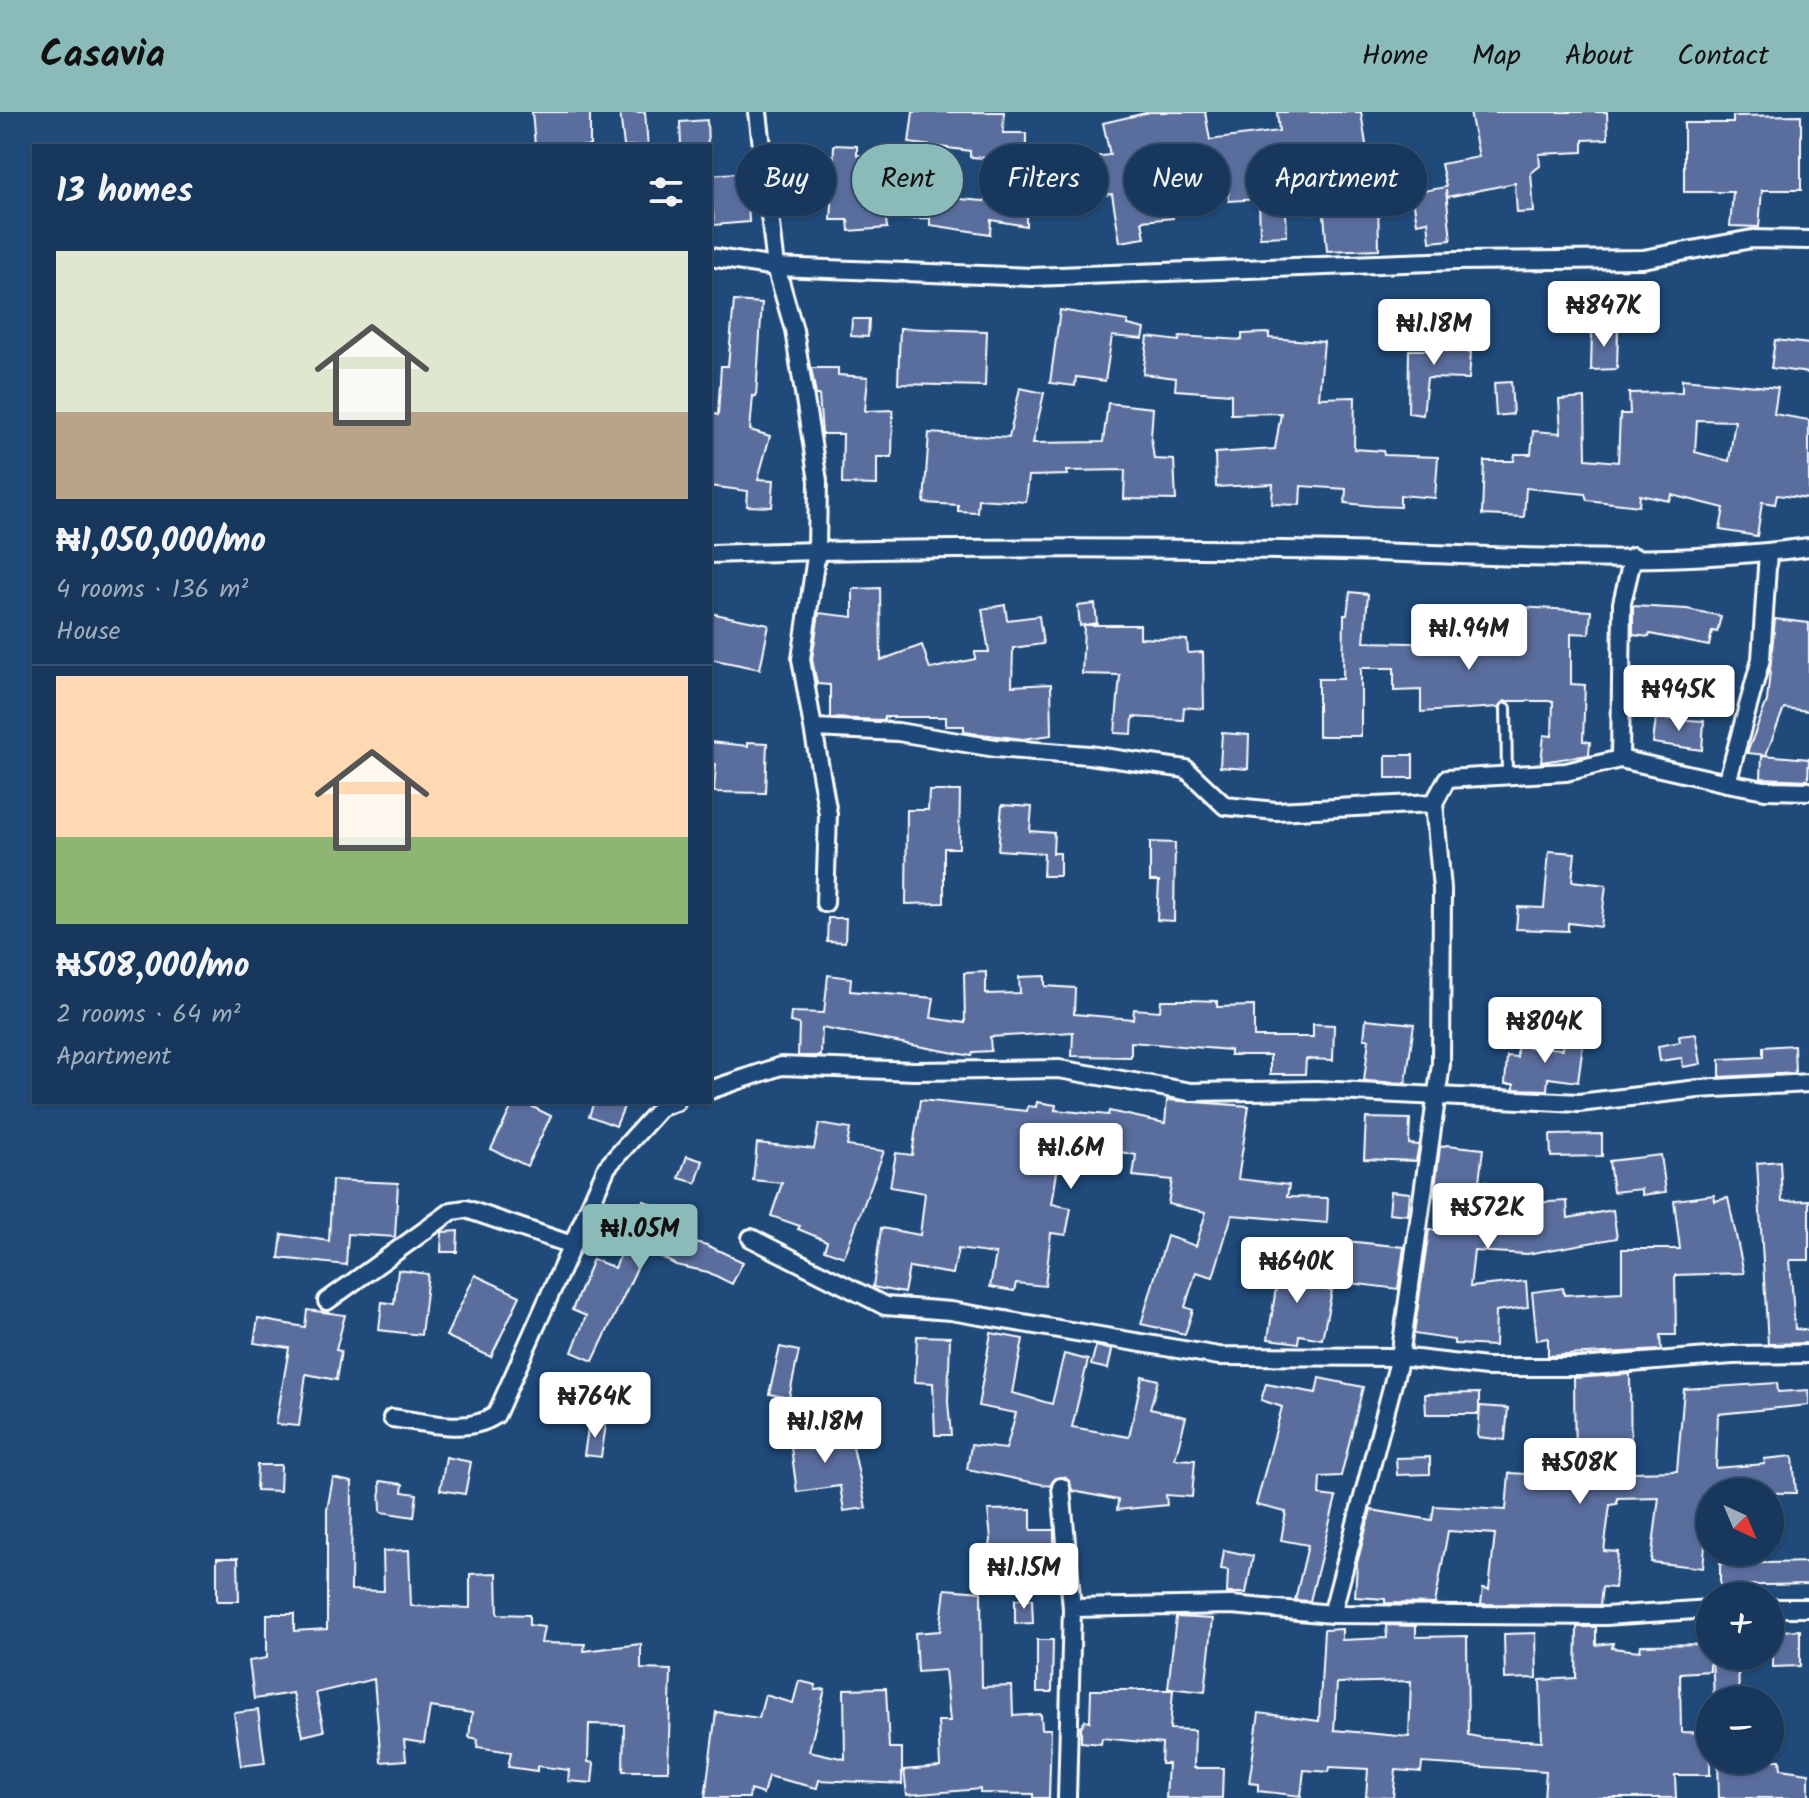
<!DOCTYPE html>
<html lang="en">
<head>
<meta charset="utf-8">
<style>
	:root { --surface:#17385c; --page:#203f62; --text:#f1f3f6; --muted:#9eacbb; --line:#365272; --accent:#8bbbb9 }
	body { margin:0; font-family:Kalam,sans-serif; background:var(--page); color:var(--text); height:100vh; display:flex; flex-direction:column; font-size:30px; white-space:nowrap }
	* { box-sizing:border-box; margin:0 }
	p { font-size:26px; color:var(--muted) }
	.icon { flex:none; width:44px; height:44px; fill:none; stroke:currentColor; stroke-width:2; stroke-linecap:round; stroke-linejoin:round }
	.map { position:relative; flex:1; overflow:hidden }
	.panel { position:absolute; left:32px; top:32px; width:680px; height:960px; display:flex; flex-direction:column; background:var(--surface); border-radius:0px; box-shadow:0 2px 6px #0004,0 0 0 2px var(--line) }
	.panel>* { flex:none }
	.top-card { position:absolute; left:736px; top:32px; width:760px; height:72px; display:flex; gap:16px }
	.needle { width:52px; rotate:136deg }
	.fabs { position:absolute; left:1696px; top:1366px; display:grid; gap:16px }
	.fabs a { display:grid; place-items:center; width:88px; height:88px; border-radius:50%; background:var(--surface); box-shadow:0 2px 6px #0004,0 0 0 2px var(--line); font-size:40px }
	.price { position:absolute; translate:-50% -68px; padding:0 18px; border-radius:8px; background:#fff; color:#222; font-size:26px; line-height:52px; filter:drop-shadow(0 2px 4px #0008) }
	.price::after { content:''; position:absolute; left:50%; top:48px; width:24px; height:18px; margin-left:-12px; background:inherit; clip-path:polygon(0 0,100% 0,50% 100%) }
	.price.current { background:var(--accent); color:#111 }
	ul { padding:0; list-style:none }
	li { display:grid; align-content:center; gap:16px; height:424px; padding:0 24px }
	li+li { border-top:2px solid var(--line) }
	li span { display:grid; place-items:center; height:248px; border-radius:0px; color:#555 }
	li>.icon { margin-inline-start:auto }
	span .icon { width:144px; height:144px; fill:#fffc; stroke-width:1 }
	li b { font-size:34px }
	h2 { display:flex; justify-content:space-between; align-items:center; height:96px; padding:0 24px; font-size:34px }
	.tag { padding:0 28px; border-radius:36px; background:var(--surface); box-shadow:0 2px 6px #0004,0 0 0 2px var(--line); font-size:28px; line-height:72px }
	.tag.current { background:var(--accent); color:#111 }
	header { display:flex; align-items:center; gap:48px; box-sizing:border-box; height:112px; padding:0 40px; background:var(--accent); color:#111 }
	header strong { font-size:38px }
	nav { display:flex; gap:44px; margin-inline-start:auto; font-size:28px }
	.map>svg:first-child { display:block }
</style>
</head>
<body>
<header>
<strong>Casavia</strong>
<nav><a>Home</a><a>Map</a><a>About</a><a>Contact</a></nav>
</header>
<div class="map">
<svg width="1809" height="1686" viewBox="0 0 1809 1686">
	<rect width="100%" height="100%" fill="#1f4a7a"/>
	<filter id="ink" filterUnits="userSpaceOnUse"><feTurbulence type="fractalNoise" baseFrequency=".0125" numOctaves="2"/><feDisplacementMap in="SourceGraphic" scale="16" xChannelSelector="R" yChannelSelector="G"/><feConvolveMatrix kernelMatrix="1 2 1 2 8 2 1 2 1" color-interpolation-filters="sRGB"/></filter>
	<g filter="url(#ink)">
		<!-- building -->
		<g fill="#5a6e9e" stroke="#fff" stroke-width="2" fill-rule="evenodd">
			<path d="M532 0H590V34H535Z"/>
			<path d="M620 0H645L648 34H624Z"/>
			<path d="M913 0H1004L1003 21H1026V114L991 108 990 122 930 113V106L886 107 887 116 849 119 848 108H831L832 91 780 90 775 32 800 31 801 62 833 63 834 33 857 34V43L905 45 903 82 1006 91V47L970 45V39L909 31Z"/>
			<path d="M1150 0H1205L1210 28 1279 19 1277 0H1361L1368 45 1403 38 1410 76 1378 83 1379 137 1327 139 1324 102 1286 100 1287 124 1260 125 1259 87 1229 89 1227 60 1169 71 1173 106 1142 109 1145 126 1120 130 1112 82 1060 87 1057 49 1110 43 1103 11Z"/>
			<path d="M1470 0H1607L1608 27 1583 28V40L1539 42 1540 54 1531 61 1534 100 1517 101 1515 71 1447 85 1446 78 1451 128 1430 130 1428 109 1417 111 1412 81 1446 75 1441 52 1479 45Z"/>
			<path d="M1801 3V78H1762L1759 115 1730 114 1733 80H1684V11H1733V4Z"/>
			<path d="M707 8 708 34H681L680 10Z"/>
			<path d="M736 61 737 83H741V90L748 89 749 110 714 113 710 63Z"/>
			<path d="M734 189 762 191 756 285 753 284 750 318 770 324 758 367 774 368 772 395 747 394 748 379 710 374V301L718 303 721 254H728Z"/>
			<path d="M1060 198 1128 209V213L1145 217 1143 227 1112 224 1105 269 1076 265 1075 274 1050 271Z"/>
			<path d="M852 207H869L868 225 851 224Z"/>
			<path d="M1427 213 1443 214 1442 238 1471 240 1469 267 1427 266 1423 303 1408 301 1409 238H1426Z"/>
			<path d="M900 216 987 219 985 274 898 272Z"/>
			<path d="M1592 217H1618L1617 257 1591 258Z"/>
			<path d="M1269 221V226L1324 230 1319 286 1355 285 1354 337 1383 339 1384 343 1438 345 1435 386 1400 383V395L1374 394 1345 391 1346 377 1301 374 1300 393 1272 392 1273 372 1216 375 1215 341 1275 337 1281 301 1231 302V282L1175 278 1176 266 1143 262 1148 225 1179 229 1180 224 1242 228V222Z"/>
			<path d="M1775 228 1809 232V261L1771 256Z"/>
			<path d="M811 256H838V263L868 265 865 299 893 298 892 345H877V373L842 372 843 322H822L819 283H816Z"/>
			<path d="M1682 267 1778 276 1774 302 1809 308V387L1777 383 1775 392 1762 390 1757 424 1720 418 1724 396 1672 383 1670 389 1640 383 1639 394 1587 388 1585 382 1526 376 1524 405 1482 403 1484 349H1514L1515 342H1531L1533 319 1561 321 1559 288 1585 286 1586 347 1618 350 1620 302H1630L1629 281 1682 280ZM1697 308 1735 309 1729 349 1695 340Z"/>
			<path d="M1511 270 1513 302 1496 304 1494 271Z"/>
			<path d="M1020 276 1044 281 1033 331 1103 330 1108 291 1153 296 1151 325 1154 347 1174 348 1176 388 1124 387 1125 358 1067 359 1068 363 1029 364 1026 390 978 387 977 400 958 399V393L924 391 929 321 1009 326Z"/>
			<path d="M880 476 881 548 922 533 930 557 975 547V540H989L982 497 1005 493 1007 508 1039 504 1043 532 1013 536 1012 574 1051 572 1052 623 1023 627 964 620V614H946V605H884V608L830 606V573L817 572 812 547 819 501 853 505V477Z"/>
			<path d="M1350 480 1368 482 1364 530 1456 532 1457 508 1481 509V504L1517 507 1518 495 1591 499 1589 522 1571 521V572L1585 573 1583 629 1590 630 1589 643 1541 650 1544 623 1552 624 1553 589H1505L1499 595 1421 600V578L1394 579V556H1361V624H1318V567H1343L1344 503H1347Z"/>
			<path d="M1095 492 1097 511 1084 513H1140V526L1187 528 1188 541 1203 540 1204 597 1184 595 1183 608 1133 605 1132 622 1115 621 1120 563 1082 562 1084 513 1080 514 1078 494Z"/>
			<path d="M1633 494 1687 497 1721 504 1717 520 1712 519 1709 534 1650 522 1649 525 1633 523Z"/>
			<path d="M710 501 769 513 760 557 710 547Z"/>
			<path d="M1775 507 1809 511V599L1784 596 1766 643 1747 641 1767 589Z"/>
			<path d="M1656 606 1704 609 1702 638 1653 631Z"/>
			<path d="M1222 621 1249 623 1248 657 1220 655Z"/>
			<path d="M710 630 748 634V630L767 631 765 681 714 680 716 652 710 651Z"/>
			<rect x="1386" y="643" width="27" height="23"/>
			<path d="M1762 643 1809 647 1808 668 1761 666Z"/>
			<path d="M929 679H960L959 736H944V791L906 792 907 698H928Z"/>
			<path d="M1002 693 1032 695 1030 719 1054 721 1053 741H1060V764H1043L1044 741 998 738Z"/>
			<path d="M1150 730 1175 731 1174 809 1157 808 1159 769H1150Z"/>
			<path d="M1549 739 1575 741 1572 769 1606 773 1601 815 1568 811V819L1516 817 1518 795 1544 796Z"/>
			<path d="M828 806H846L845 830 827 829Z"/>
			<path d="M986 860V882L1020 881 1019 865 1045 864V874L1075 876 1074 902 1133 907 1134 897 1160 899 1161 888H1190L1217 889V895L1254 894V925H1313V912L1334 913 1333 948 1306 947 1305 962H1270V943H1230V938L1131 930V945L1072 944 1073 920 990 925 991 939 972 940 971 944 822 916 821 944H798L799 912 790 910 791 900 824 901 828 863 851 866 850 879 934 886 931 906 965 911 964 861Z"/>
			<path d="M1366 907 1414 912 1406 971 1364 969 1369 927H1364Z"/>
			<path d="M1696 922 1701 952 1683 955 1682 946 1660 949 1658 934 1680 930 1679 924Z"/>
			<path d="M1565 924 1584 926 1578 970 1548 966 1547 978 1514 977V972H1505L1507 944 1517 945V934L1563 937Z"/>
			<path d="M1794 933 1795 961 1720 965V947L1763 945V935Z"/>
			<path d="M920 988 1027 999 1028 994 1036 995 1037 990 1056 993 1055 998 1108 1003 1109 999 1165 1011 1167 988 1249 994 1238 1067 1289 1073 1287 1085 1328 1086 1327 1111 1232 1103 1213 1165 1196 1160 1185 1195 1193 1198 1185 1222 1141 1212 1167 1124 1196 1134 1206 1100 1168 1092 1172 1068 1133 1064 1136 1043 1101 1036 1104 1021 1067 1019 1065 1029 1062 1028 1052 1092 1071 1096 1066 1123 1051 1121 1045 1174 1016 1171 1014 1179 990 1175 996 1142 958 1137 953 1162 909 1155 904 1181 873 1175 881 1116 920 1123 925 1081 890 1075 896 1041 912 1043Z"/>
			<path d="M514 990H523L551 1004 527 1054 491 1037Z"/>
			<path d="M594 990H626L616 1014 589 1004Z"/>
			<path d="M1366 1006 1410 1007 1409 1032 1419 1033 1416 1049 1364 1047Z"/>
			<path d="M819 1012 850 1017 847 1034 884 1039 844 1145 824 1138 827 1129 798 1117 800 1114 771 1104 782 1071 753 1068 757 1031 814 1037Z"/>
			<path d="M1602 1022V1044L1551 1045 1550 1023Z"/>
			<path d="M1447 1033 1483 1037 1479 1070H1487L1484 1095 1528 1099V1091L1567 1089 1568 1106 1613 1098 1617 1126 1527 1142 1474 1139 1470 1175 1526 1169 1528 1195 1496 1199 1495 1234 1454 1232V1228L1414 1222 1429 1118H1457L1461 1086 1434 1084 1440 1035Z"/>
			<path d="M1661 1043 1666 1080 1642 1083V1077L1613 1080 1609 1049Z"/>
			<path d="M687 1044 703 1049 696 1071 679 1066Z"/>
			<path d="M1780 1049 1782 1089 1809 1088V1148H1790L1795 1217 1809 1218V1231L1768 1232 1757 1051Z"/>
			<path d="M332 1068 398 1071 395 1125 348 1122 346 1153 279 1146 282 1122 329 1129Z"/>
			<path d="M1391 1079 1410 1081 1408 1103 1389 1101Z"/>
			<path d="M1714 1083 1715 1089 1728 1086 1744 1161 1675 1163 1676 1223H1660L1661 1238 1548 1244V1226L1537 1228 1532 1180 1563 1176 1564 1183 1622 1180V1137H1680L1674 1088Z"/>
			<path d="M644 1089 681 1105 672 1125 707 1133 743 1150 732 1172 708 1160 676 1153 646 1137 593 1249 572 1240 586 1204 572 1198 593 1147 615 1156Z"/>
			<path d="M458 1119 457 1140H441L442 1120Z"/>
			<path d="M1346 1129 1404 1135 1398 1177 1341 1170Z"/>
			<path d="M1281 1144 1305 1148 1301 1173 1332 1179 1322 1227 1299 1223 1298 1231 1268 1227Z"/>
			<path d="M398 1158 428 1162 421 1223 379 1218 382 1190 394 1192Z"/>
			<path d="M475 1163 520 1184 491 1245 446 1224Z"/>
			<path d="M307 1198 345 1203 336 1238 341 1239 336 1268 306 1262 299 1314 276 1312 289 1236 254 1231 258 1207 305 1215Z"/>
			<path d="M991 1221 1023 1227 1013 1281 1052 1292 1064 1242 1088 1248 1072 1315 1129 1325 1142 1264 1158 1268 1150 1297 1186 1305 1175 1347 1195 1348 1192 1385 1166 1383 1167 1393 1117 1398 1118 1388 1073 1379 1065 1365 1055 1366 1050 1374 967 1357 971 1333 1006 1337 1016 1301 978 1294Z"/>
			<path d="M917 1224 950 1225 948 1290 951 1323H935L933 1271 915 1270Z"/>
			<path d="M1096 1234 1112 1238 1108 1257 1091 1253Z"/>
			<path d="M780 1235 799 1239 789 1286 769 1282Z"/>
			<path d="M1630 1262 1631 1360 1677 1359 1684 1277 1777 1271 1778 1280 1809 1278V1293L1718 1302 1716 1356 1765 1352 1764 1347 1793 1344 1796 1381 1710 1380 1703 1456 1651 1450 1659 1385 1617 1386V1392L1610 1393 1604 1439 1618 1440 1615 1476 1602 1475 1600 1493 1481 1492 1483 1476 1489 1477 1495 1422 1448 1419 1435 1492 1385 1491V1487L1355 1485 1357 1451 1371 1398 1432 1408 1434 1394 1506 1398 1509 1361 1575 1365 1574 1266Z"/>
			<path d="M1319 1266 1363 1275 1341 1364 1320 1365 1319 1383 1336 1385 1310 1489 1295 1488 1308 1433 1281 1428 1286 1400 1256 1393 1282 1295 1261 1288 1266 1272 1316 1281Z"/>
			<path d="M1479 1281V1302H1426L1425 1282Z"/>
			<path d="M1480 1294 1508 1296 1505 1328 1478 1325Z"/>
			<path d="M806 1304 810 1337 851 1325 866 1396 844 1399 840 1374 797 1380 787 1306Z"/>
			<path d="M589 1310 606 1313 601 1345 584 1343Z"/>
			<path d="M446 1345 471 1350 465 1382 440 1378Z"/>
			<path d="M1430 1345V1362L1397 1363 1396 1346Z"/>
			<path d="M257 1353H281L280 1379 256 1378Z"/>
			<path d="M333 1366 352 1370 351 1478 384 1479 383 1439 409 1438 411 1494 470 1496V1462L497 1461 498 1502 529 1503V1513L544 1515 541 1531 585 1532 584 1539 641 1532V1557L671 1558 668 1659H623L624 1613 589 1612 588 1650 594 1651 592 1671 568 1669 569 1658 537 1654V1659L508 1655 511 1640 477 1635 478 1627 469 1625 472 1601 430 1595 424 1631 404 1628 406 1648 381 1650 374 1567 316 1581 324 1619 303 1624 293 1581 254 1587 249 1549 267 1546V1502H294V1519L327 1517V1398Z"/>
			<path d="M380 1369 403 1372 402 1380 417 1382 414 1405 381 1400Z"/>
			<path d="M1031 1397V1418H1054V1434H1020L1017 1463 987 1460 991 1427 988 1398Z"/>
			<path d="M1224 1438 1253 1444 1246 1481H1227L1228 1458 1221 1457Z"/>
			<path d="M217 1446H238L239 1489H217Z"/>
			<path d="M1809 1450V1472L1720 1474V1452Z"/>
			<path d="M945 1477 981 1480 982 1575 1012 1574 1013 1604 1041 1602 1042 1617H1051L1049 1686H1033V1682L980 1681V1677L907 1683 904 1658 940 1655 938 1609H950L945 1558 917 1560 915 1521 940 1519Z"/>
			<path d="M1015 1487H1032L1033 1511 1015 1512Z"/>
			<path d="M1176 1505 1213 1507 1205 1580 1168 1576Z"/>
			<path d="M1386 1513 1416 1514V1525L1467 1524 1468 1623 1484 1626 1542 1629 1540 1568 1576 1566 1577 1515H1596V1533L1613 1531 1612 1536 1640 1539 1641 1533 1710 1532V1559L1680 1561 1681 1620 1710 1621V1663H1675L1676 1686H1544L1546 1659 1422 1651 1421 1660 1396 1658 1393 1686 1366 1685 1368 1657 1330 1655 1329 1660 1304 1658 1301 1684 1258 1679V1672L1249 1671 1259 1601 1319 1609 1324 1518 1342 1517V1528L1387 1526ZM1411 1569 1409 1625 1334 1618 1337 1571Z"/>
			<path d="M1800 1518V1554L1773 1555V1519Z"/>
			<path d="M1536 1521 1537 1566 1505 1567 1504 1522Z"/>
			<path d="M1037 1528H1053L1052 1580H1037Z"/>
			<path d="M1712 1544H1738L1739 1586 1714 1587Z"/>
			<path d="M799 1569 816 1573 815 1578 825 1577 809 1639 845 1647 844 1577 886 1576 889 1636H902V1672L819 1668 817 1676 768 1664 763 1682 750 1678 749 1686H705L716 1600 759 1606 765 1583 793 1591Z"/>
			<path d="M1091 1578H1173L1170 1617 1195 1618 1194 1656H1223L1222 1686H1166L1168 1652H1161L1162 1632 1102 1626 1101 1632 1081 1630V1615L1085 1608 1090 1609Z"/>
			<path d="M258 1598 265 1651 241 1654 234 1601Z"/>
			<path d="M1718 1648H1780L1781 1657 1809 1661V1686H1719Z"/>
		</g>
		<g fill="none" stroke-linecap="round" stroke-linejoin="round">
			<defs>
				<path id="lane" d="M1506 596 1507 662"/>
				<g id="street">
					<path d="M758 0 776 155 794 218 818 369 817 438 801 547 828 702 825 791"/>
					<path d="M710 145 776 155 1032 165 1457 149 1643 147 1752 127 1809 128"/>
					<path d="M1768 440 1761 547 1727 671 1765 678 1809 679"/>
					<path d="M710 442C921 435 1133 435 1344 439 1498 443 1656 456 1809 435"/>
					<path d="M814 616 898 620 995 636 1089 643 1186 657 1225 694 1276 699 1434 691 1447 667 1566 660 1620 647 1727 671"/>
					<path d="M1620 647 1622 491 1633 444"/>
					<path d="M710 978 781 954 915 959 1059 957 1191 980 1317 978 1579 991 1698 977 1809 971"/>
					<path d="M751 1126 885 1194 951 1199 1219 1244 1400 1245 1486 1255H1580L1733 1243 1809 1242"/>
					<path d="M327 1189 452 1099 466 1097 572 1133"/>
					<path d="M392 1306C426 1310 467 1323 496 1303L607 1055 661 995 676 990"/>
					<path d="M1061 1375 1072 1496"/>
					<path d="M1770 1496H1809"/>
					<path d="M1332 1502 1400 1245 1441 952 1442 777 1434 691"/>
					<path d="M1067 1686 1072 1496 1232 1493 1332 1502 1605 1504 1710 1497"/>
				</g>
			</defs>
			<!-- lane casing -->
			<use href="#lane" stroke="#fff" stroke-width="14"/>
			<!-- street casing -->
			<use href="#street" stroke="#fff" stroke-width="22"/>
			<!-- lane -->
			<use href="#lane" stroke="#1f4a7a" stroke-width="8"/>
			<!-- street -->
			<use href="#street" stroke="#1f4a7a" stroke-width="16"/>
		</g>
	</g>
</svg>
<div class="fabs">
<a><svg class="needle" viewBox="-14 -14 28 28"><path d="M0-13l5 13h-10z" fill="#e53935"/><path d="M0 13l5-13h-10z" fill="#9eacbb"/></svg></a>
<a>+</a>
<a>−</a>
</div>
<b class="price" style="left:1604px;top:237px">₦847K</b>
<b class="price" style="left:1434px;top:255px">₦1.18M</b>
<b class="price" style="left:1469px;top:560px">₦1.94M</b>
<b class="price" style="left:1679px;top:621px">₦945K</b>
<b class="price" style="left:1545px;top:953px">₦804K</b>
<b class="price" style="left:1071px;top:1079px">₦1.6M</b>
<b class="price" style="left:1488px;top:1139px">₦572K</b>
<b class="price current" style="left:640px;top:1160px">₦1.05M</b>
<b class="price" style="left:1297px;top:1193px">₦640K</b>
<b class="price" style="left:595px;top:1328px">₦764K</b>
<b class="price" style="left:825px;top:1353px">₦1.18M</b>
<b class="price" style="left:1580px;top:1394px">₦508K</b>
<b class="price" style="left:1024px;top:1499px">₦1.15M</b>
<div class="top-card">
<a class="tag">Buy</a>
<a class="tag current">Rent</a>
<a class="tag">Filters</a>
<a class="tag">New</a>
<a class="tag">Apartment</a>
</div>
<section class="panel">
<h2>13 homes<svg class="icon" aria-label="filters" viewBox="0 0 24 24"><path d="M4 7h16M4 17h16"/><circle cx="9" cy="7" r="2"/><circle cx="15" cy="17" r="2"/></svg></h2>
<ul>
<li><span style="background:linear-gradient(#dfe7d0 65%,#b9a48a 0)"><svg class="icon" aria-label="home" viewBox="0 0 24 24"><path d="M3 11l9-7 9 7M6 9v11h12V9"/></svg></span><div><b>₦1,050,000/mo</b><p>4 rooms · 136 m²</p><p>House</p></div></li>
<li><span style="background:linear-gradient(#ffd9b3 65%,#8fb573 0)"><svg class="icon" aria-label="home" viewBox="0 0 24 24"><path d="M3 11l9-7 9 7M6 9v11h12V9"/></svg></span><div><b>₦508,000/mo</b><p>2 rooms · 64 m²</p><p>Apartment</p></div></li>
</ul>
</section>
</div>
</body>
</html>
